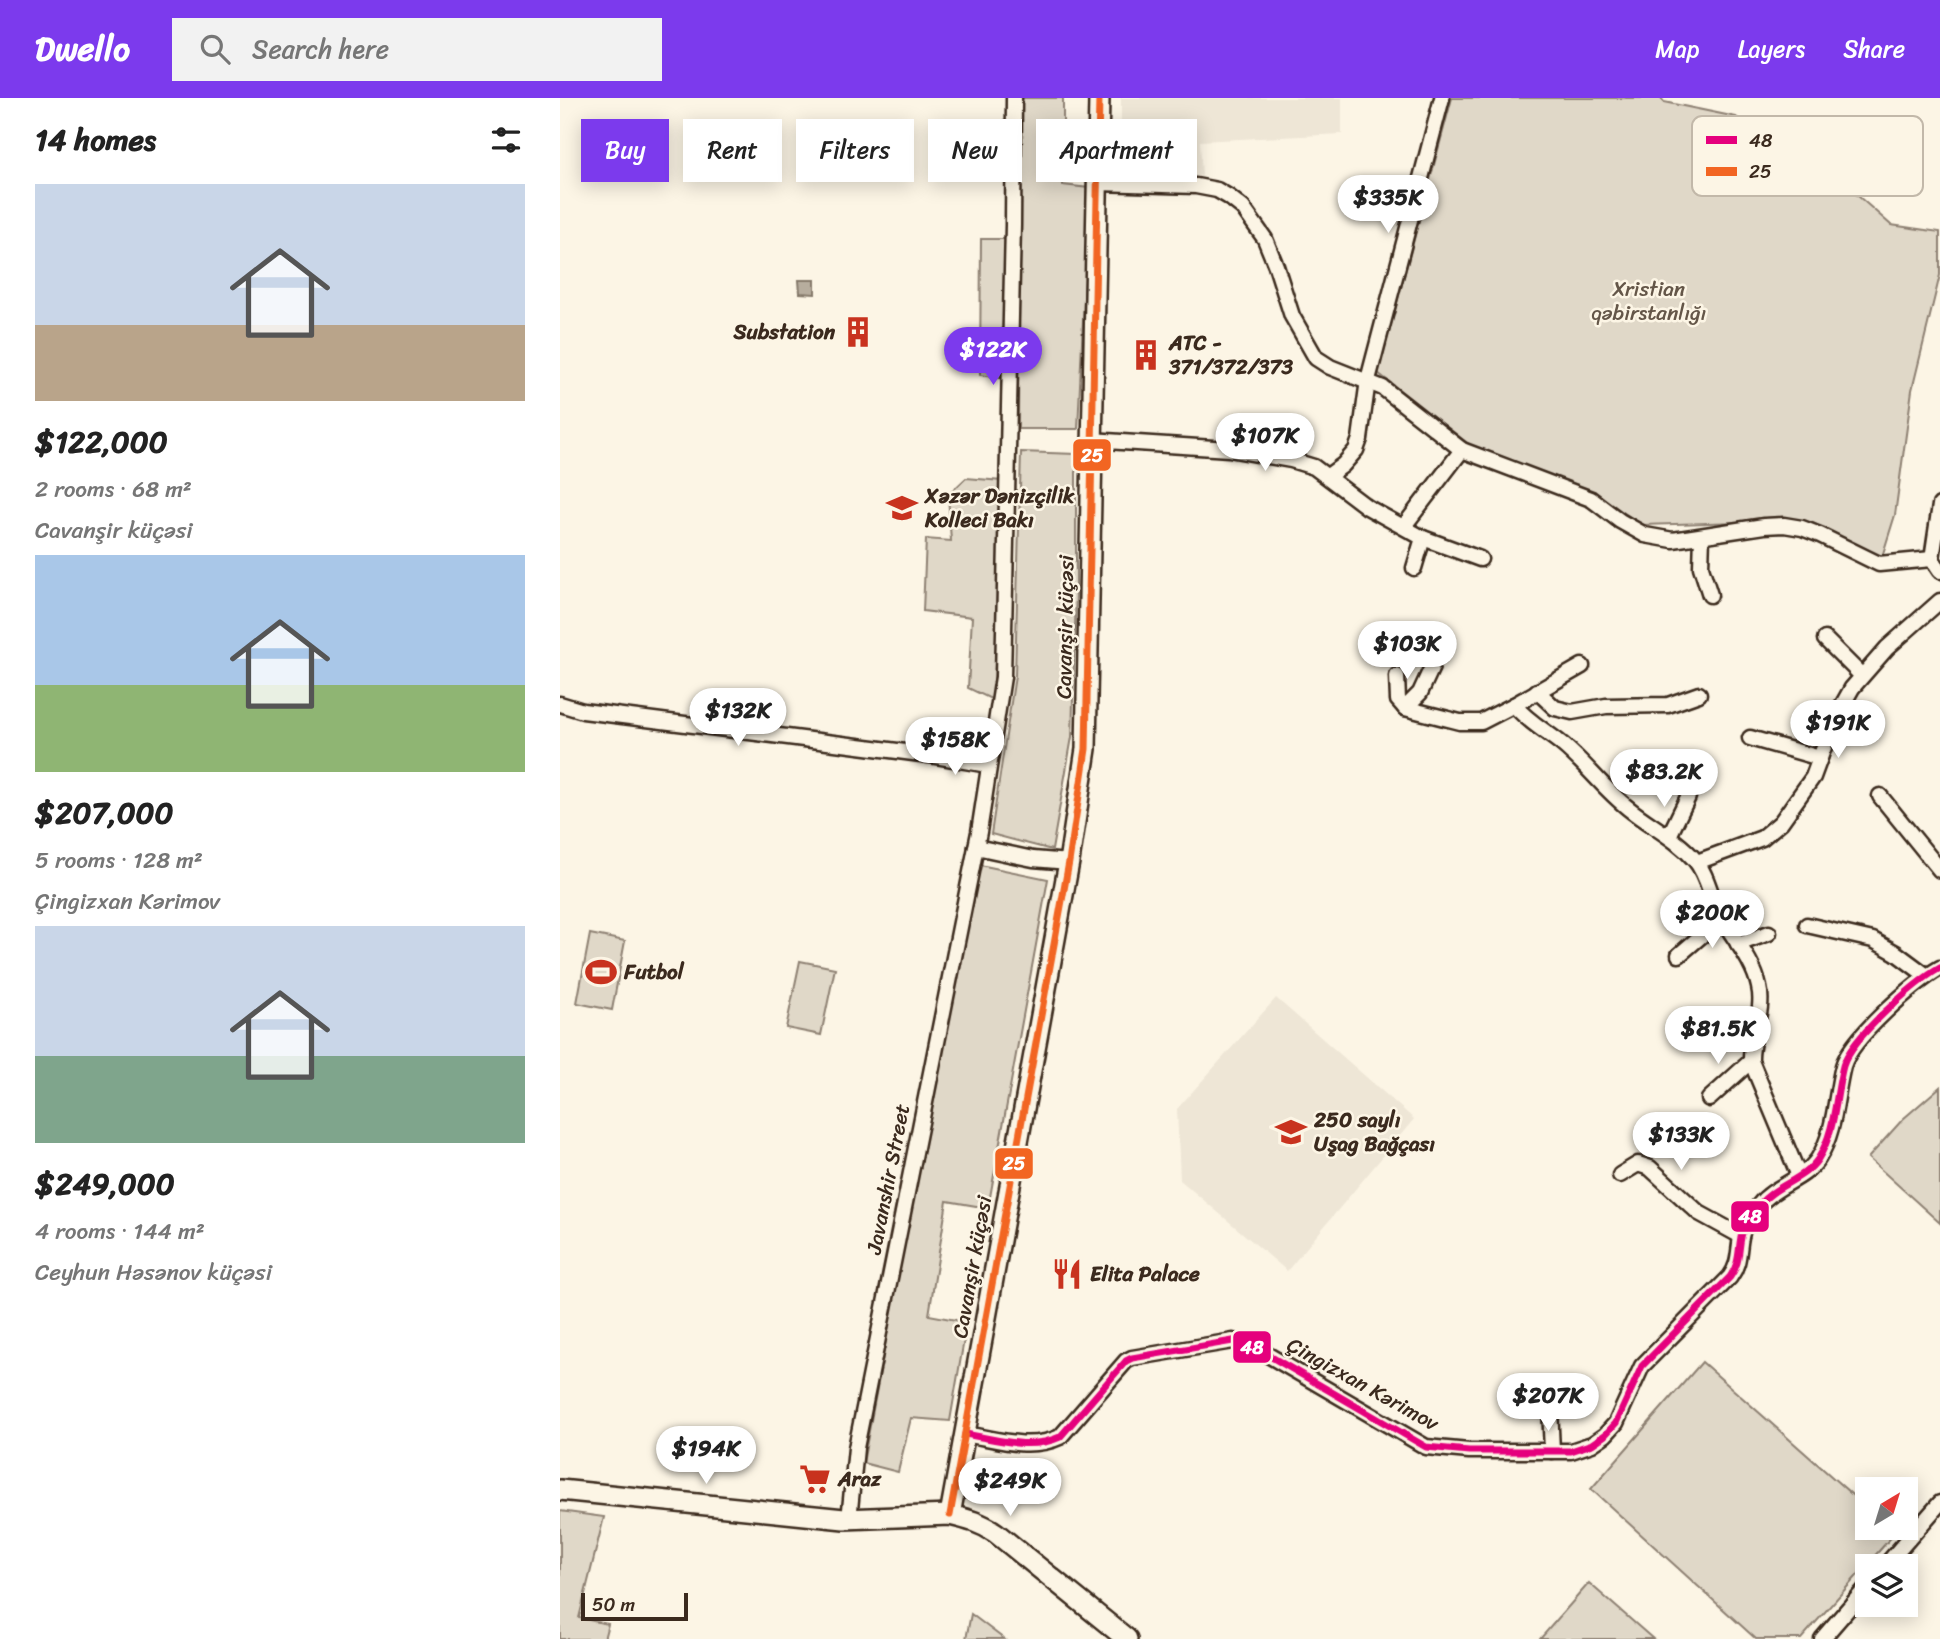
<!DOCTYPE html>
<html lang="en">
<head>
<meta charset="utf-8">
<style>
	:root { --surface:#fff; --page:#f2f2f2; --text:#222; --muted:#767676; --accent:#7c3aed }
	body { margin:0; font-family:Sriracha,sans-serif; background:var(--page); color:var(--text); height:100vh; display:flex; flex-direction:column; font-size:26px; white-space:nowrap }
	* { box-sizing:border-box; margin:0 }
	p { font-size:23px; color:var(--muted) }
	.icon { flex:none; width:38px; height:38px; fill:none; stroke:currentColor; stroke-width:2; stroke-linecap:round; stroke-linejoin:round }
	.map { position:relative; flex:1; overflow:hidden }
	.side { display:flex; flex-direction:column; background:var(--surface); width:560px }
	.side>* { flex:none }
	.hud { position:absolute; left:21px; top:21px; width:665px; height:63px; display:flex; gap:14px }
	.needle { width:46px; rotate:38deg }
	.tools { position:absolute; left:1295px; top:1379px; display:grid; gap:14px }
	.tools a { display:grid; place-items:center; width:63px; height:63px; border-radius:0px; background:var(--surface); box-shadow:0 4px 18px #0003; font-size:35px }
	.scale { position:absolute; left:21px; bottom:18px; width:107px; box-sizing:border-box; padding-left:7px; border:4px solid #3b2a1e; border-top:0; font-size:19px; line-height:24px; white-space:nowrap; color:#3b2a1e; -webkit-text-stroke:5px #fcf5e5; paint-order:stroke }
	.price { position:absolute; translate:-50% -60px; padding:0 16px; border-radius:24px; background:#fff; color:#222; font-size:23px; line-height:46px; filter:drop-shadow(0 2px 4px #0008) }
	.price::after { content:''; position:absolute; left:50%; top:42px; width:21px; height:16px; margin-left:-10px; background:inherit; clip-path:polygon(0 0,100% 0,50% 100%) }
	.price.selected { background:var(--accent); color:#fff }
	ul { padding:0; list-style:none }
	li { display:grid; align-content:center; gap:14px; height:371px; padding:0 35px }
	li span { display:grid; place-items:center; height:217px; border-radius:0px; color:#555 }
	li>.icon { margin-inline-start:auto }
	span .icon { width:126px; height:126px; fill:#fffc; stroke-width:1 }
	li b { font-size:30px }
	h2 { display:flex; justify-content:space-between; align-items:center; height:84px; padding:0 35px; font-size:30px }
	.tag { padding:0 24px; border-radius:0px; background:var(--surface); box-shadow:0 4px 18px #0003; font-size:24px; line-height:63px }
	.tag.selected { background:var(--accent); color:#fff }
	header { display:flex; align-items:center; gap:42px; box-sizing:border-box; height:98px; padding:0 35px; background:var(--accent); color:#fff }
	header strong { font-size:33px }
	nav { display:flex; gap:38px; margin-inline-start:auto; font-size:24px }
	.search { width:490px; height:63px; background:var(--page); display:flex; align-items:center; gap:18px; box-sizing:border-box; padding:0 24px; border-radius:0px; color:var(--muted); font-size:26px }
	main { display:flex; flex:1; min-height:0 }
	.map>svg:first-child { display:block }
</style>
</head>
<body>
<header>
<strong>Dwello</strong>
<div class="search"><svg class="icon" aria-label="search" viewBox="0 0 24 24"><circle cx="10" cy="10" r="6"/><path d="M15 15l6 6"/></svg>Search here</div>
<nav><a>Map</a><a>Layers</a><a>Share</a></nav>
</header>
<main>
<section class="side">
<h2>14 homes<svg class="icon" aria-label="filters" viewBox="0 0 24 24"><path d="M4 7h16M4 17h16"/><circle cx="9" cy="7" r="2"/><circle cx="15" cy="17" r="2"/></svg></h2>
<ul>
<li><span style="background:linear-gradient(#c9d6e8 65%,#b9a48a 0)"><svg class="icon" aria-label="home" viewBox="0 0 24 24"><path d="M3 11l9-7 9 7M6 9v11h12V9"/></svg></span><div><b>$122,000</b><p>2 rooms · 68 m²</p><p>Cavanşir küçəsi</p></div></li>
<li><span style="background:linear-gradient(#a9c7e8 60%,#8fb573 0)"><svg class="icon" aria-label="home" viewBox="0 0 24 24"><path d="M3 11l9-7 9 7M6 9v11h12V9"/></svg></span><div><b>$207,000</b><p>5 rooms · 128 m²</p><p>Çingizxan Kərimov</p></div></li>
<li><span style="background:linear-gradient(#c9d6e8 60%,#7fa58c 0)"><svg class="icon" aria-label="home" viewBox="0 0 24 24"><path d="M3 11l9-7 9 7M6 9v11h12V9"/></svg></span><div><b>$249,000</b><p>4 rooms · 144 m²</p><p>Ceyhun Həsənov küçəsi</p></div></li>
</ul>
</section>
<div class="map">
<svg width="1380" height="1541" viewBox="0 0 1380 1541">
	<rect width="100%" height="100%" fill="#fcf5e5"/>
	<filter id="ink" filterUnits="userSpaceOnUse"><feTurbulence type="fractalNoise" baseFrequency=".0143" numOctaves="2"/><feDisplacementMap in="SourceGraphic" scale="14" xChannelSelector="R" yChannelSelector="G"/><feConvolveMatrix kernelMatrix="1 2 1 2 8 2 1 2 1" color-interpolation-filters="sRGB"/></filter>
	<g filter="url(#ink)">
		<!-- built -->
		<g fill="#eee6d6">
			<path d="M561 0H782V36L640 43 642 78 561 77Z"/>
			<path d="M716 900 854 1021 727 1173 620 1082 617 1011Z"/>
		</g>
		<!-- green -->
		<g fill="#e0d8c8" stroke="#8e8173" stroke-width="2">
			<path d="M460 0H503V87L529 90 518 331H458Z"/>
			<path d="M892 0H1101L1104 4 1176 19 1245 72 1289 90 1331 127 1380 134V177L1352 292 1335 417 1321 462 1253 425 1213 423 1082 427 1038 397 910 347 818 275Z"/>
			<path d="M421 141H446L445 281 420 277Z"/>
			<path d="M461 354 516 356V494L512 639 492 752 431 736 455 578Z"/>
			<path d="M406 380 442 383 437 532 433 602 408 590 412 519 363 513 366 441 391 443 388 397Z"/>
			<path d="M415 766 488 781 428 1110 387 1103 369 1217 407 1224 390 1323 351 1320 338 1374 303 1365Z"/>
			<path d="M30 836 65 843 52 912 17 905Z"/>
			<path d="M240 863 275 870 261 937 226 930Z"/>
			<path d="M1380 989V1125L1308 1060 1343 1021Z"/>
			<path d="M1142 1264 1307 1410V1430H1329L1335 1435 1241 1541H1196L1031 1391Z"/>
			<path d="M0 1413 44 1419 19 1520 48 1526 44 1541H0Z"/>
			<path d="M1029 1485 1093 1541H980Z"/>
			<path d="M411 1516 444 1541H406Z"/>
		</g>
		<!-- water -->
		<path fill="#b7ad9e" stroke="#85796b" stroke-width="2" d="M239 182H255V196L240 195Z"/>
		<g fill="none" stroke-linecap="round" stroke-linejoin="round">
			<defs>
				<g id="street">
					<path d="M538 85 636 88 657 92 669 99 683 110 705 141 716 168 732 218 756 260 770 269 823 290 902 352 1031 401 1060 423 1085 437 1113 442 1204 428 1224 427 1242 430 1260 437 1319 466 1372 461"/>
					<path d="M531 342 669 351 731 362 754 369 807 409 863 440 854 470"/>
					<path d="M768 378 783 367 796 352 800 341 808 282 882 0"/>
					<path d="M1380 407 1372 461 1380 473"/>
					<path d="M844 428 902 352"/>
					<path d="M1142 438 1141 469 1150 497"/>
					<path d="M863 440 920 461"/>
					<path d="M1265 541 1301 577"/>
					<path d="M837 578 838 602 845 610 900 624H921L954 607C968 624 986 633 1003 647 1026 666 1044 691 1068 710 1090 728 1116 740 1135 762 1148 777 1151 802 1161 819 1174 841 1194 864 1199 889 1205 913 1190 938 1191 963L1239 1078"/>
					<path d="M977 593 995 610 1012 614 1046 608 1108 607 1139 596"/>
					<path d="M0 606 23 613 369 657 428 667"/>
					<path d="M954 607 1022 568"/>
					<path d="M845 610 860 595 872 569"/>
					<path d="M1190 640 1260 660"/>
					<path d="M1320 698 1380 772"/>
					<path d="M1109 738 1128 699"/>
					<path d="M416 749 473 761 509 764"/>
					<path d="M1137 764 1202 740 1221 724 1253 679 1274 622 1292 590 1327 550 1380 503"/>
					<path d="M1247 827 1313 842 1336 855 1367 878"/>
					<path d="M1178 846 1209 835"/>
					<path d="M1119 857 1162 820"/>
					<path d="M1149 1001 1191 963"/>
					<path d="M1060 1077 1078 1066 1090 1070 1139 1115 1181 1138"/>
					<path d="M990 1309 992 1353"/>
					<path d="M405 1336C436 1341 470 1353 500 1339L566 1263 572 1260 673 1243 696 1250 866 1349 909 1353H1011L1032 1346 1045 1337 1056 1325 1082 1268 1170 1179C1180 1165 1178 1155 1181 1139 1183 1126 1192 1116 1199 1107 1215 1087 1244 1082 1258 1061 1276 1032 1275 999 1283 968 1291 940 1354 885 1380 870"/>
					<path d="M289 1422 296 1350 419 734 443 579 453 127 454 0"/>
					<path d="M1325 1468 1380 1405"/>
					<path d="M1262 1541 1307 1489"/>
				</g>
				<g id="secondary">
					<path d="M0 1392 284 1421 390 1417C407 1421 422 1425 436 1435L567 1541"/>
					<path d="M390 1417 509 764 526 651 539 0"/>
				</g>
			</defs>
			<!-- street casing -->
			<use href="#street" stroke="#3b2a1e" stroke-width="19"/>
			<!-- secondary casing -->
			<use href="#secondary" stroke="#3b2a1e" stroke-width="24"/>
			<!-- street -->
			<use href="#street" stroke="#fcf5e5" stroke-width="14"/>
			<!-- secondary -->
			<use href="#secondary" stroke="#fcf5e5" stroke-width="19"/>
			<defs>
				<path id="bus-1" d="M405 1336C436 1341 470 1353 500 1339L566 1263 572 1260 673 1243 696 1250 866 1349 909 1353H1011L1032 1346 1045 1337 1056 1325 1082 1268 1170 1179C1180 1165 1178 1155 1181 1139 1183 1126 1192 1116 1199 1107 1215 1087 1244 1082 1258 1061 1276 1032 1275 999 1283 968 1291 940 1354 885 1380 870"/>
				<path id="bus-2" d="M390 1417 509 764 526 651 539 0"/>
			</defs>
			<!-- bus-1 casing -->
			<use href="#bus-1" stroke="#fcf5e5" stroke-width="12"/>
			<!-- bus-2 casing -->
			<use href="#bus-2" stroke="#fcf5e5" stroke-width="12"/>
			<!-- bus-1 -->
			<use href="#bus-1" stroke="#e5007d" stroke-width="7"/>
			<!-- bus-2 -->
			<use href="#bus-2" stroke="#f26522" stroke-width="7"/>
		</g>
	</g>
	<!-- icons -->
	<defs>
		<symbol id="building-bare" viewBox="-9 -9 18 18"><path d="M-4-6H4V6H1V3H-1V6H-4ZM-2.5-4.3h1.7v1.8h-1.7ZM.8-4.3h1.7v1.8H.8ZM-2.5-1h1.7V.8h-1.7ZM.8-1h1.7V.8H.8Z" fill="#c8321e" stroke="#fcf5e5" stroke-width="2.5" paint-order="stroke"/></symbol>
		<symbol id="university-bare" viewBox="-9 -9 18 18"><path d="M0-5L7-2L0 1L-7-2ZM-4 1L0 2.5L4 1V4Q0 6-4 4Z" fill="#c8321e" stroke="#fcf5e5" stroke-width="2.5" paint-order="stroke"/></symbol>
		<symbol id="stadium-bare" viewBox="-9 -9 18 18"><path d="M0-5a6.5 5 0 1 0 0 10a6.5 5 0 1 0 0-10ZM-3.5-1.8h7v3.6h-7Z" fill="#c8321e" stroke="#fcf5e5" stroke-width="2.5" paint-order="stroke"/></symbol>
		<symbol id="school-bare" viewBox="-9 -9 18 18"><path d="M0-5L7-2L0 1L-7-2ZM-4 1L0 2.5L4 1V4Q0 6-4 4Z" fill="#c8321e" stroke="#fcf5e5" stroke-width="2.5" paint-order="stroke"/></symbol>
		<symbol id="restaurant-bare" viewBox="-9 -9 18 18"><path d="M-5-6h1v4h1v-4h1v4h1v-4h1v5L-1.5 .5V6h-2V.5L-5-1ZM5-6V6H3V1.5H1.5Q1.5-4 5-6Z" fill="#c8321e" stroke="#fcf5e5" stroke-width="2.5" paint-order="stroke"/></symbol>
		<symbol id="supermarket-bare" viewBox="-9 -9 18 18"><path d="M-6-5.5h2.5l.6 2H6L4.5 2H-2.5L-4.4-4H-6ZM-1.5 3.2a1.3 1.3 0 1 0 .1 0ZM3 3.2a1.3 1.3 0 1 0 .1 0Z" fill="#c8321e" stroke="#fcf5e5" stroke-width="2.5" paint-order="stroke"/></symbol>
	</defs>
	<g fill-rule="evenodd">
		<use href="#building-bare" x="276" y="212" width="44" height="44"/>
		<use href="#building-bare" x="564" y="235" width="44" height="44"/>
		<use href="#university-bare" x="320" y="388" width="44" height="44"/>
		<use href="#stadium-bare" x="19" y="852" width="44" height="44"/>
		<use href="#school-bare" x="709" y="1012" width="44" height="44"/>
		<use href="#restaurant-bare" x="485" y="1154" width="44" height="44"/>
		<use href="#supermarket-bare" x="233" y="1359" width="44" height="44"/>
	</g>
	<g text-anchor="middle" stroke-width="5" stroke-linejoin="round" paint-order="stroke">
		<!-- park labels -->
		<g font-size="21" fill="#645648" stroke="#fcf5e5">
			<text x="1089" y="198">Xristian<tspan x="1089" dy="24">qəbirstanlığı</tspan></text>
		</g>
		<!-- poi labels -->
		<g font-size="21" font-weight="bold" fill="#3b2a1e" stroke="#fcf5e5" text-anchor="start">
			<text x="275" y="241" text-anchor="end">Substation</text>
			<text x="609" y="252">ATC -<tspan x="609" dy="24">371/372/373</tspan></text>
			<text x="365" y="405">Xəzər Dənizçilik<tspan x="365" dy="24">Kolleci Bakı</tspan></text>
			<text x="64" y="881">Futbol</text>
			<text x="754" y="1029">250 saylı<tspan x="754" dy="24">Uşag Bağçası</tspan></text>
			<text x="530" y="1183">Elita Palace</text>
			<text x="278" y="1388">Araz</text>
		</g>
		<!-- street labels -->
		<g font-size="21" fill="#3b2a1e" stroke="#fcf5e5">
			<text transform="translate(505 529) rotate(-89)" y="7">Cavanşir küçəsi</text>
			<text transform="translate(328 1081) rotate(-79)" y="7">Javanshir Street</text>
			<text transform="translate(412 1169) rotate(-80)" y="7">Cavanşir küçəsi</text>
			<text transform="translate(803 1286) rotate(29)" y="7">Çingizxan Kərimov</text>
		</g>
	</g>
	<!-- legend -->
	<rect x="1132" y="18" width="231" height="80" rx="10" fill="#fcf5e5" stroke="#c2b8a9" stroke-width="2"/>
	<rect x="1146" y="38" width="31" height="8" fill="#e5007d"/>
	<rect x="1146" y="69" width="31" height="9" fill="#f26522"/>
	<g font-size="19" fill="#3b2a1e">
		<text x="1189" y="49">48</text>
		<text x="1189" y="80">25</text>
	</g>
	<g stroke="#fcf5e5" stroke-width="2.5">
		<rect x="512" y="340" width="40" height="34" rx="7" fill="#f26522"/>
		<rect x="434" y="1049" width="40" height="33" rx="7" fill="#f26522"/>
		<rect x="1170" y="1102" width="40" height="33" rx="7" fill="#e5007d"/>
		<rect x="672" y="1232" width="40" height="34" rx="7" fill="#e5007d"/>
	</g>
	<g font-size="19" text-anchor="middle" font-weight="bold" fill="#fff">
		<text x="532" y="364">25</text>
		<text x="454" y="1072">25</text>
		<text x="1190" y="1125">48</text>
		<text x="692" y="1256">48</text>
	</g>
</svg>
<div class="tools">
<a><svg class="needle" viewBox="-14 -14 28 28"><path d="M0-13l5 13h-10z" fill="#e53935"/><path d="M0 13l5-13h-10z" fill="#767676"/></svg></a>
<a><svg class="icon" aria-label="layers" viewBox="0 0 24 24"><path d="M12 4l9 5-9 5-9-5zM3 14l9 5 9-5"/></svg></a>
</div>
<div class="scale">50 m</div>
<b class="price" style="left:828px;top:137px">$335K</b>
<b class="price selected" style="left:433px;top:289px">$122K</b>
<b class="price" style="left:705px;top:375px">$107K</b>
<b class="price" style="left:847px;top:583px">$103K</b>
<b class="price" style="left:178px;top:650px">$132K</b>
<b class="price" style="left:1278px;top:662px">$191K</b>
<b class="price" style="left:395px;top:679px">$158K</b>
<b class="price" style="left:1104px;top:711px">$83.2K</b>
<b class="price" style="left:1152px;top:852px">$200K</b>
<b class="price" style="left:1158px;top:968px">$81.5K</b>
<b class="price" style="left:1121px;top:1074px">$133K</b>
<b class="price" style="left:988px;top:1335px">$207K</b>
<b class="price" style="left:146px;top:1388px">$194K</b>
<b class="price" style="left:450px;top:1420px">$249K</b>
<div class="hud">
<a class="tag selected">Buy</a>
<a class="tag">Rent</a>
<a class="tag">Filters</a>
<a class="tag">New</a>
<a class="tag">Apartment</a>
</div>
</div>
</main>
</body>
</html>
